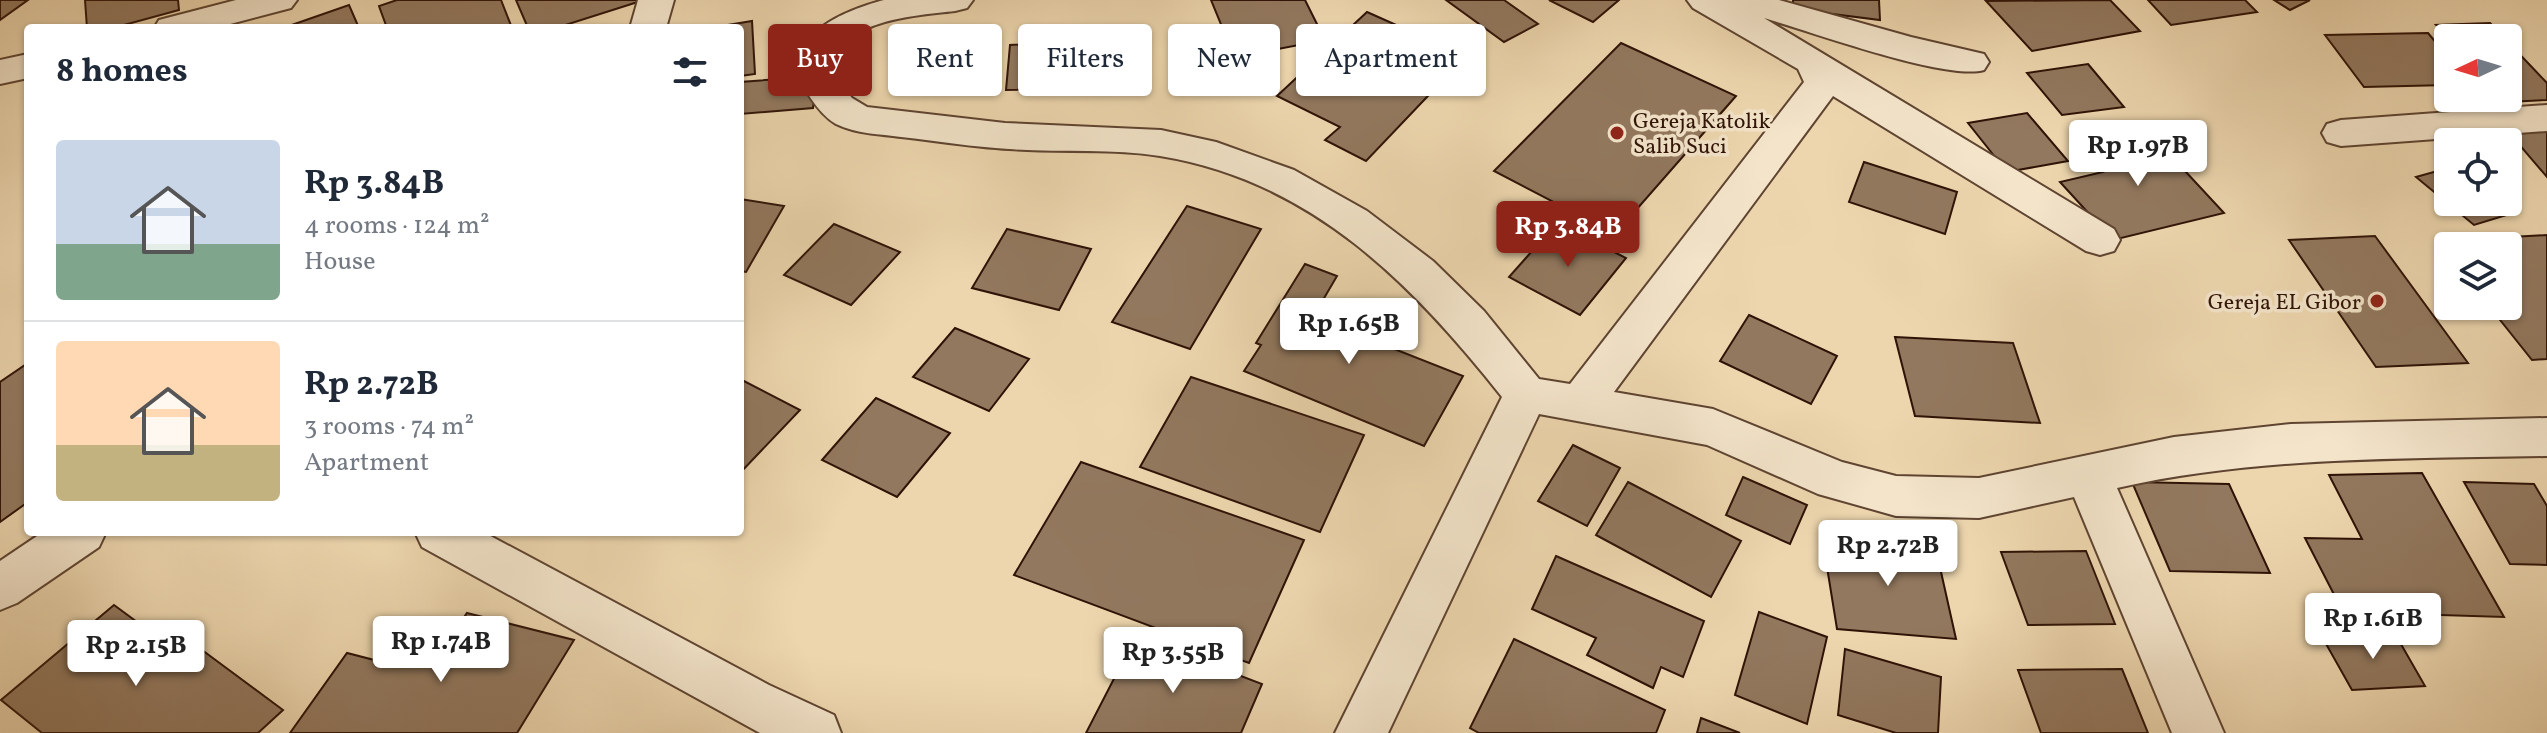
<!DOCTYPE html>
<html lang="en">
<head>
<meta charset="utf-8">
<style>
	:root { --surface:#fff; --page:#f2f2f3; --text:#1f2937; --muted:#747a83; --line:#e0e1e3; --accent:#8f2418 }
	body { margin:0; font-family:Vollkorn,serif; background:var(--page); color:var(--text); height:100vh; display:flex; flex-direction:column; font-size:30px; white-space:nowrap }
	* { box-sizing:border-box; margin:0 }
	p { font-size:26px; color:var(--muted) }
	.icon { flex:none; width:44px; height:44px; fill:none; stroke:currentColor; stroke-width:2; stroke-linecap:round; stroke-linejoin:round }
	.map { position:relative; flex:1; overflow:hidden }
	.side { position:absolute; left:24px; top:24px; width:720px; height:512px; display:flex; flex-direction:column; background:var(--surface); border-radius:8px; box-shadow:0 2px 6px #0004 }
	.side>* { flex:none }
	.banner { position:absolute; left:768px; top:24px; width:760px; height:72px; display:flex; gap:16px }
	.needle { width:52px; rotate:266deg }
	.tools { position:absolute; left:2434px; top:24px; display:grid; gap:16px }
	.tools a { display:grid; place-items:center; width:88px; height:88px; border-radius:8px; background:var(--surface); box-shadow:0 2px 6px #0004; font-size:40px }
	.price { position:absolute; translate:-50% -68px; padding:0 18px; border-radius:8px; background:#fff; color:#222; font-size:26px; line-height:52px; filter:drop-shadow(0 2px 4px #0008) }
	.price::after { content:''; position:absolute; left:50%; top:48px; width:24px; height:18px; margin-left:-12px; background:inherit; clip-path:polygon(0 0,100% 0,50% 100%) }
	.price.selected { background:var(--accent); color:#fff }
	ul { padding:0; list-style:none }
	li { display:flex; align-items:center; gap:24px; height:200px; padding:0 32px }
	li+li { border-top:2px solid var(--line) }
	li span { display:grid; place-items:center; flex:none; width:224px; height:160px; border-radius:8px; color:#555 }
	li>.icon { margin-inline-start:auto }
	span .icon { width:96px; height:96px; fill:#fffc; stroke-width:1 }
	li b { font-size:34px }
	h2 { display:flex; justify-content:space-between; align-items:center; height:96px; padding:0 32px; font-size:34px }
	.pill { padding:0 28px; border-radius:8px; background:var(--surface); box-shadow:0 2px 6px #0004; font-size:28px; line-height:72px }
	.pill.selected { background:var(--accent); color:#fff }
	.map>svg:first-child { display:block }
</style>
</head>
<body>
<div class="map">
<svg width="2547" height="733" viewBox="0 0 2547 733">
	<rect width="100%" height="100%" fill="#edd6ae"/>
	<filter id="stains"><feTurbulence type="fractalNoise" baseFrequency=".0025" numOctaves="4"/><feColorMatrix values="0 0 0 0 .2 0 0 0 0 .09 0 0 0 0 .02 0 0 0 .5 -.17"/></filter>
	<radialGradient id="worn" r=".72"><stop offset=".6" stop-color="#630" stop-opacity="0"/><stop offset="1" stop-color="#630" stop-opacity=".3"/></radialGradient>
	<!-- building -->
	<g fill="#92785e" stroke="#2f1307" stroke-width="2">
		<path d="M0 0H28L0 20Z"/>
		<path d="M85 0H178L179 10 113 28H87Z"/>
		<path d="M397 0H501L512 28H387L379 6Z"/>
		<path d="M516 0H644L556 28H528Z"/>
		<path d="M1211 0H1305L1325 40 1251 54 1254 60 1206 72 1191 42 1225 34Z"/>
		<path d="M1446 0H1504L1538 24 1504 42Z"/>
		<path d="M1549 0H1619L1593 22Z"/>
		<path d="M1793 0H1879L1880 20 1793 9Z"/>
		<path d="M2110 0 2140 31 2032 51 1986 1Z"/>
		<path d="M2148 0H2245L2257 12 2171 25Z"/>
		<path d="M2274 0H2310L2290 10Z"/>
		<path d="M349 5 359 28H283Z"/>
		<path d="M1367 12 1466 56 1366 161 1325 140 1340 127 1277 96Z"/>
		<path d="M752 21 755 74 740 76V28H710Z"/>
		<path d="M2490 23 2504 38H2448L2436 25Z"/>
		<path d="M2428 33 2448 57V85L2364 87 2325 35Z"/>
		<path d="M1136 39V86L1006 90 1010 45Z"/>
		<path d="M2508 42 2547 83V100L2507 102 2503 98H2508Z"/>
		<path d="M1621 43 1736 96 1615 234 1494 171Z"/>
		<path d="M2088 64 2124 107 2062 115 2027 73Z"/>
		<path d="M817 76 813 108 740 114V82Z"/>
		<path d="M2027 113 2068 161 2007 172 1968 123Z"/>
		<path d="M2547 126V177L2505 128Z"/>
		<path d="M2147 130 2224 213 2113 240 2060 182 2103 172 2079 145Z"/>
		<path d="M1864 162 1957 192 1945 234 1849 202Z"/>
		<path d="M2448 168V202H2500L2513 213 2474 225 2416 177Z"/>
		<path d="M740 199 784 206 746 272 740 271Z"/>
		<path d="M1187 206 1261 229 1190 349 1112 322Z"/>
		<path d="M1557 223 1626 258 1580 315 1509 277Z"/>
		<path d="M834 224 900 252 851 305 784 275Z"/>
		<path d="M1007 229 1091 249 1059 310 972 288Z"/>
		<path d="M2547 235V359L2532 360 2489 306H2508V246H2448V253L2438 241Z"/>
		<path d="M2375 236 2468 363 2376 367 2289 240Z"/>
		<path d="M1305 264 1337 276 1313 317 1463 376 1424 446 1244 371 1261 345 1256 343Z"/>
		<path d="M1749 315 1837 356 1811 404 1720 361Z"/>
		<path d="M955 328 1029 359 989 411 913 377Z"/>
		<path d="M1895 337 2013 343 2040 423 1915 416Z"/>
		<path d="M28 363V502L0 522V382Z"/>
		<path d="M1191 377 1364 435 1320 532 1140 467Z"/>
		<path d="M740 379 800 410 740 473Z"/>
		<path d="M876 398 950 433 897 497 822 460Z"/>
		<path d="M1573 445 1620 468 1587 526 1538 501Z"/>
		<path d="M1081 462 1304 540 1249 663 1014 575Z"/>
		<path d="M2422 473 2504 617 2343 612 2305 538 2362 539 2329 475Z"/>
		<path d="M1743 477 1807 505 1790 544 1726 515Z"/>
		<path d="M1628 482 1741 541 1711 597 1596 535Z"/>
		<path d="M2132 482 2229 484 2270 573 2170 571Z"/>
		<path d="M2464 482 2534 484 2547 506V565L2510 564Z"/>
		<path d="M1822 536 1935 545 1956 639 1837 629Z"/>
		<path d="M2086 551 2115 624 2028 625 2001 552Z"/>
		<path d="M1556 556 1704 621 1683 677 1661 667 1653 688 1587 655 1596 638 1532 609Z"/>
		<path d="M114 605 190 661 202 650 283 710 258 733H42L1 700Z"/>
		<path d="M1759 612 1827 637 1807 724 1735 695Z"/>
		<path d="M467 613 574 640 517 733H290L347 653 386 663 404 638 443 648Z"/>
		<path d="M2394 632 2425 686 2352 690 2321 635Z"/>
		<path d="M1136 636 1262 684 1241 733H1086Z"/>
		<path d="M1514 639 1665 710 1656 733H1479L1470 728Z"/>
		<path d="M1845 649 1941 677 1938 733H1896L1838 715Z"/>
		<path d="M2122 669 2148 733H2041L2018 670Z"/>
		<path d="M1701 718 1740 733H1697Z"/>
	</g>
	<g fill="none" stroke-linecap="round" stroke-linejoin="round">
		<defs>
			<g id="minor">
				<path d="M236 0H297L291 8 215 28H154L159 20Z"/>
				<path d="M638 0H674L666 28H630Z"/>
				<path d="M884 0H973L967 8 955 11C914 16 822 20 839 82L852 98 867 107 1005 123 1161 130 1216 142 1294 170 1367 211 1433 261 1484 311 1539 379 1570 384 1804 82 1798 69 1693 8 1687 0H1779L1911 37 1984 54 1989 62 1984 70C1946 81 1809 31 1764 18L2114 229 2120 240 2114 251 2100 255 2086 251 1833 96 1614 392 1713 409 1842 462 1896 476 1979 478 2174 437 2291 424 2547 418V456C2403 459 2259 456 2117 488L2224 733H2172L2074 497 1979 518 1896 516 1818 494 1707 445 1539 414 1388 733H1335L1502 397C1412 283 1310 180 1160 156 1111 148 1059 153 1009 149 973 147 937 141 901 137 880 134 856 134 836 124 824 117 815 105 808 94 774 38 843 11 884 0Z"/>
				<path d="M28 54V78L0 84V60Z"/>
				<path d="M2547 105V131L2341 146 2327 142 2322 133 2327 124 2341 120Z"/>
				<path d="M43 532H106L99 547 17 603 0 610V561Z"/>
				<path d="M415 532H483L769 685 834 715 841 733H760L422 547Z"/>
			</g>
		</defs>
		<!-- minor casing -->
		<use href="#minor" stroke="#5e4431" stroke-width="4"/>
		<!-- minor -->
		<use href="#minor" fill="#f3e4ca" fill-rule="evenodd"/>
	</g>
	<!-- markers -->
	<g fill="#8f2418" stroke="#f3e4ca" stroke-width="3">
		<circle cx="1617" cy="133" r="8"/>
		<circle cx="2377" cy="301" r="8"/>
	</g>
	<g text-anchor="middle" stroke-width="7" stroke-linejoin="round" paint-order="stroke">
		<!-- poi labels -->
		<g font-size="22" fill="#2f1307" stroke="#f3e4ca" text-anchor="start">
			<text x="1633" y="128">Gereja Katolik<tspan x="1633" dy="25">Salib Suci</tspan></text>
			<text x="2361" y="309" text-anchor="end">Gereja EL Gibor</text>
		</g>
	</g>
	<rect width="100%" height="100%" filter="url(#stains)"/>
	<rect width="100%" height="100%" fill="url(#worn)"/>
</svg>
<div class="tools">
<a><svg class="needle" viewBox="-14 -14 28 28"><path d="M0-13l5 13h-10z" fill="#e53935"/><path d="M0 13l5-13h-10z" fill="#747a83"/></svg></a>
<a><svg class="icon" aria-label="locate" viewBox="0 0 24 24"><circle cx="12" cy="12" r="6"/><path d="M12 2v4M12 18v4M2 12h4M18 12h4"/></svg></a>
<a><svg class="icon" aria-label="layers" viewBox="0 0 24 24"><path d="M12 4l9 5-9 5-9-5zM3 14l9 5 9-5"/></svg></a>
</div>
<b class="price" style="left:2138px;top:188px">Rp 1.97B</b>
<b class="price selected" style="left:1568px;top:269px">Rp 3.84B</b>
<b class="price" style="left:1349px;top:366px">Rp 1.65B</b>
<b class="price" style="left:1888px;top:588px">Rp 2.72B</b>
<b class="price" style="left:2373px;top:661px">Rp 1.61B</b>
<b class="price" style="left:441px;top:684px">Rp 1.74B</b>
<b class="price" style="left:136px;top:688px">Rp 2.15B</b>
<b class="price" style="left:1173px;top:695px">Rp 3.55B</b>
<div class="banner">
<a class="pill selected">Buy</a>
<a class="pill">Rent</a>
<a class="pill">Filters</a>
<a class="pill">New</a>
<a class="pill">Apartment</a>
</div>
<section class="side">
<h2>8 homes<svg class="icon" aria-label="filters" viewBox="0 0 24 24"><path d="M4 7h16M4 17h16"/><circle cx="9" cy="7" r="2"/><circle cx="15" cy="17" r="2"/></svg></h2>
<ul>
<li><span style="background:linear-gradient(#c9d6e8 65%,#7fa58c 0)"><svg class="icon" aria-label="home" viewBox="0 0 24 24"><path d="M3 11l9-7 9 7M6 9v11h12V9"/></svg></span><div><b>Rp 3.84B</b><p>4 rooms · 124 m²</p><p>House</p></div></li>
<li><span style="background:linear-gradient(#ffd9b3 65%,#c2b280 0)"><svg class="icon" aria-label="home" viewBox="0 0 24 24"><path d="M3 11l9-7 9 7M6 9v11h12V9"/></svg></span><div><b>Rp 2.72B</b><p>3 rooms · 74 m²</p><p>Apartment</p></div></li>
</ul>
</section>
</div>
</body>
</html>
